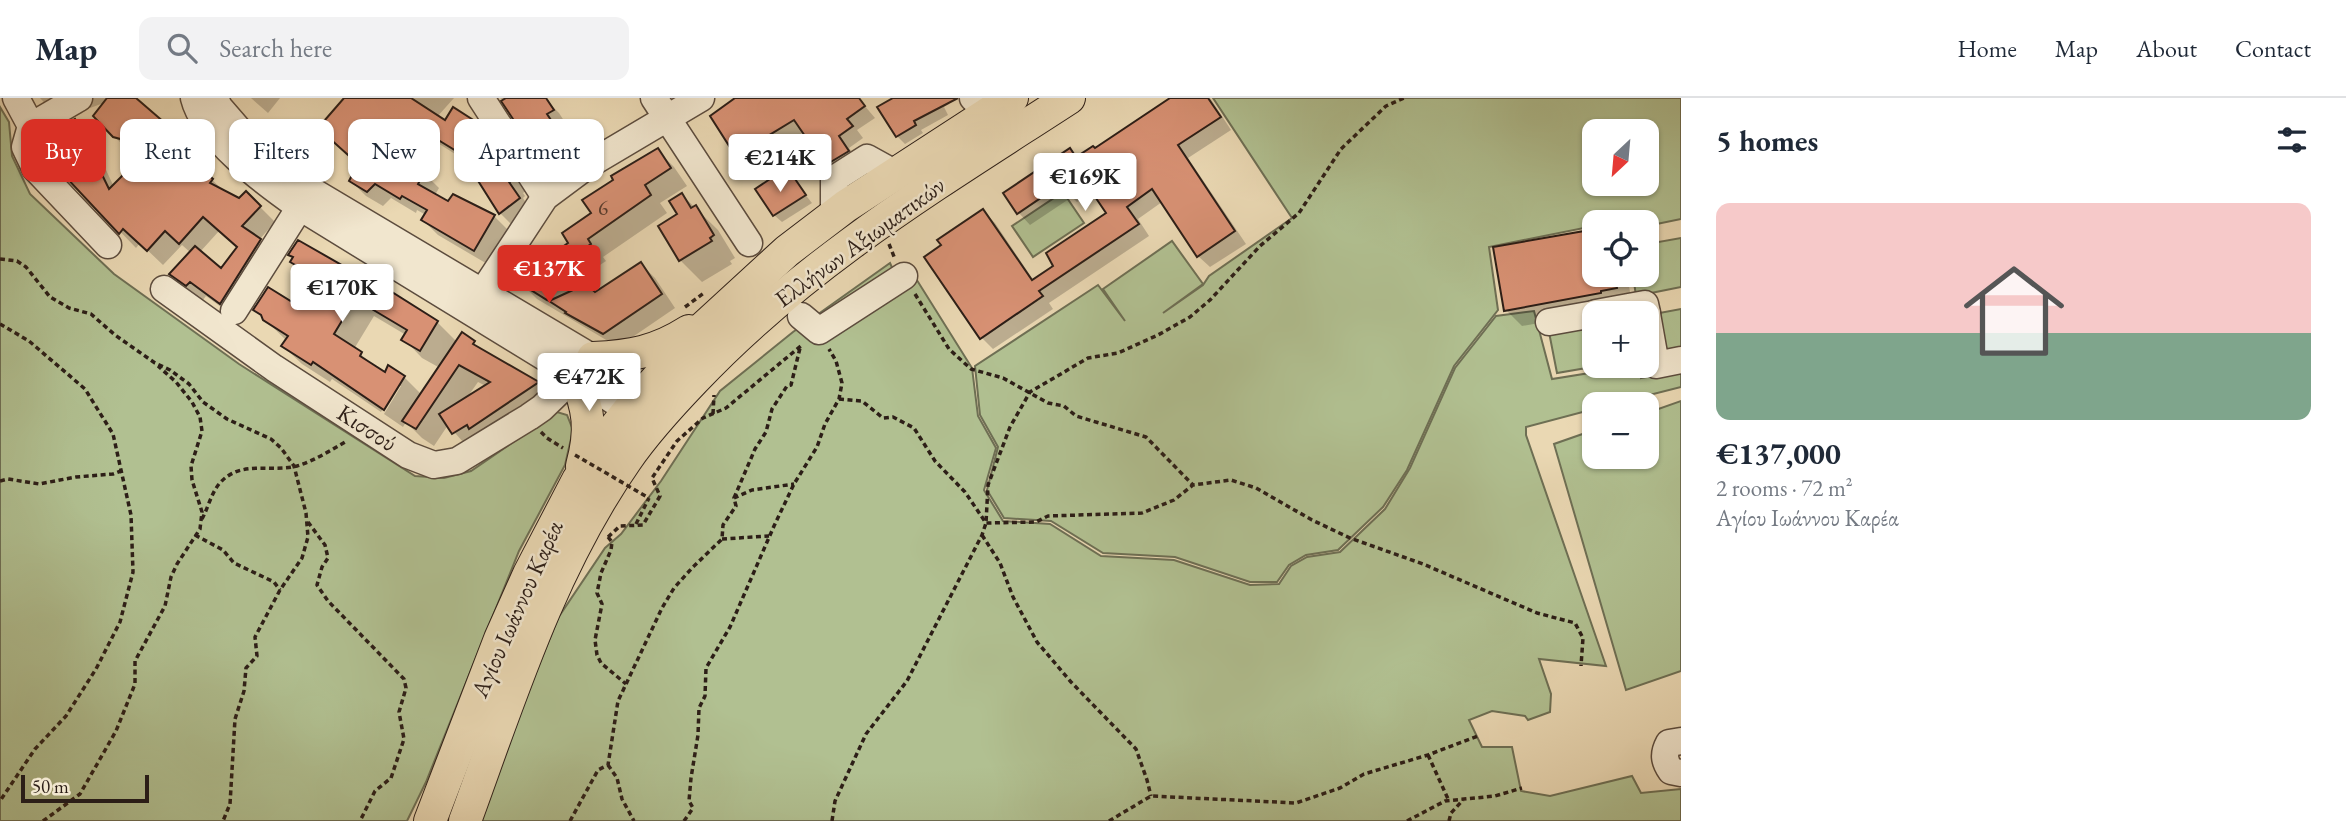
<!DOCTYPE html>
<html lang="en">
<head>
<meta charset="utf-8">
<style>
	:root { --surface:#fff; --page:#f2f2f3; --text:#1f2937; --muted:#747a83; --line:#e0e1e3; --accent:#d93025 }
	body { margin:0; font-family:"EB Garamond",serif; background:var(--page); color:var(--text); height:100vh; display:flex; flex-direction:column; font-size:26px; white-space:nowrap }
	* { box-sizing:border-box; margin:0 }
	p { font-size:23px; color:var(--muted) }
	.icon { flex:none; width:38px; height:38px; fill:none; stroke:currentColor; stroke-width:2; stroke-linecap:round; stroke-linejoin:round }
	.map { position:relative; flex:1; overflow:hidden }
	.panel { display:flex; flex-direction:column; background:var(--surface); width:665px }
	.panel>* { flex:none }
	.guide { position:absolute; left:21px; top:21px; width:665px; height:63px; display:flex; gap:14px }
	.needle { width:46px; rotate:206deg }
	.tools { position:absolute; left:1582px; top:21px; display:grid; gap:14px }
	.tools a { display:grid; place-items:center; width:77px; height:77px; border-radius:14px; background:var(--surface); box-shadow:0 2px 5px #0004; font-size:35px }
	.scale { position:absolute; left:21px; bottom:18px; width:128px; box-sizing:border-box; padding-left:7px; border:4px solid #2c1e17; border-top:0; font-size:19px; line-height:24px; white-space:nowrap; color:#2c1e17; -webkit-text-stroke:5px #f1e6ce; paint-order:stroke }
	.price { position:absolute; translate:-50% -60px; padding:0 16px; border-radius:7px; background:#fff; color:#222; font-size:23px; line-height:46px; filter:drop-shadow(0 2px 4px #0008) }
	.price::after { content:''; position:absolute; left:50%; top:42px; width:21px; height:16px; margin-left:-10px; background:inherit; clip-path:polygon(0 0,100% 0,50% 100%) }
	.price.selected { background:var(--accent); color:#fff }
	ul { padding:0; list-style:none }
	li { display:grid; align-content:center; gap:14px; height:371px; padding:0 35px }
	li span { display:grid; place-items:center; height:217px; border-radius:14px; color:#555 }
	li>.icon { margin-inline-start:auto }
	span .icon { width:126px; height:126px; fill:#fffc; stroke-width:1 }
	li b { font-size:30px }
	h2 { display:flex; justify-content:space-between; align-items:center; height:84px; padding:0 35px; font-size:30px }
	.pill { padding:0 24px; border-radius:14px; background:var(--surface); box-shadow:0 2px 5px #0004; font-size:24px; line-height:63px }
	.pill.selected { background:var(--accent); color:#fff }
	header { display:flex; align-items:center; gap:42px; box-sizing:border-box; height:98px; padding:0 35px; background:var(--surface); border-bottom:2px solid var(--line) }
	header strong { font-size:33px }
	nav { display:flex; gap:38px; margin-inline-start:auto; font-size:24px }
	.search { width:490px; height:63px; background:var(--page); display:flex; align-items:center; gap:18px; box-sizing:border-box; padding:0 24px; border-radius:14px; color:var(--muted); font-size:26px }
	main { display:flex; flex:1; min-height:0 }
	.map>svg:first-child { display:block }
</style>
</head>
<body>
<header>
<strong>Map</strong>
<div class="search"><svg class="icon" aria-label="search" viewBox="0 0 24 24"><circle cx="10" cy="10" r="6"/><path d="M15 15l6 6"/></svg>Search here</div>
<nav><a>Home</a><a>Map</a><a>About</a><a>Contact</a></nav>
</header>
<main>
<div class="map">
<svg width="1681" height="723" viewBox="0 0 1681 723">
	<rect width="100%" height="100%" fill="#ead8b3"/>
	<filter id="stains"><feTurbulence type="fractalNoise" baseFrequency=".00286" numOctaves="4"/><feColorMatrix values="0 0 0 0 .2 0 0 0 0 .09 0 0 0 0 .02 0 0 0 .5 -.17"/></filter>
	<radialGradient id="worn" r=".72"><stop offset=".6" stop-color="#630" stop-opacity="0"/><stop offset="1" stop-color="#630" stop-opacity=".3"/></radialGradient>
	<!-- green -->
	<g fill="#b1c091" stroke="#6e6f54" stroke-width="2" fill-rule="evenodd">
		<path d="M1213 0H1681V121L1647 128V124H1594V128L1489 149 1498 212 1454 268 1407 372 1383 409 1338 452 1306 457 1289 467 1277 484H1250L1175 459 1103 455 1051 423 1004 420 987 392 998 349 980 317 975 268 1098 187 1125 223 1103 191 1172 143 1203 186 1163 215 1203 187 1209 178 1292 120ZM1594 33H1647V86H1594Z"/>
		<path d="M0 9 9 24 12 58 30 96 114 176 239 266 415 378 444 380 471 373 557 314 567 317 573 332 565 367 519 453 426 684 407 723H0Z"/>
		<path d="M1063 94 1084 125 1033 159 1012 128Z"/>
		<path d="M1681 140V189L1636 198 1633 177H1647V146Z"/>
		<path d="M890 165 900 188 915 179 972 270 978 318 996 350 984 392 1003 423 1050 426 1101 458 1174 462 1250 487 1279 486 1291 468 1307 459 1340 454 1385 411 1410 370 1455 270 1496 218 1534 213 1552 281 1633 268H1640L1641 280 1681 273V289L1614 306H1594V311L1526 329V337L1606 568 1539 561 1551 596 1550 614 1528 622 1525 618 1492 613 1469 622 1482 649H1512L1521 693 1550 698 1632 678 1641 695 1681 691V723H475L558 520 605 450 621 436 661 383 720 293 793 234Z"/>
		<path d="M1681 211V254L1662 257 1654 216Z"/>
		<path d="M1594 220V268H1598L1557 275 1548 229Z"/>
		<path d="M1681 303V573L1626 592 1554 346 1594 332V359H1647V315Z"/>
	</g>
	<!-- shadow -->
	<g fill="#0003" fill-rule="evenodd">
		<path d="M40 0H75L82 15 72 20 90 38 114 89 144 59 130 54 114 38 107 7 101 6 90 10 80 0H133L179 42 209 73 206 76 225 94 240 102 246 95 275 124 259 142 275 158 236 220 206 198 203 202 186 191 171 176 191 155 182 147 163 167 140 145 136 150 63 74 66 28ZM219 133 238 150 221 173 200 154Z"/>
		<path d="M251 0H280L268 15Z"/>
		<path d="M347 0H454L437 19 446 24 477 26 492 41 490 44 500 54 496 61 517 80 526 93 523 95 525 98 523 100 533 116 515 130 500 115 479 82 474 68 433 42 415 69 424 75 439 90 435 97 449 105 494 118 509 133 489 167 438 137 423 122 426 117 417 112 416 115 391 100 383 108 366 98 351 83 359 66Z"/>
		<path d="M500 0H544L559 15 568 29 562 33 578 57 554 72 538 56 502 1Z"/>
		<path d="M738 0H858L875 20 857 32 863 40 849 50 859 64 842 75 817 53 804 34 766 57 762 53 746 64 734 53Z"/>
		<path d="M897 0H946L949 6 944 9 948 17 921 32 923 35 905 46 897 38 879 10Z"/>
		<path d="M1174 0H1210L1231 32 1188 60 1246 146 1210 169 1198 158 1162 104 1138 121 1149 138 1049 205 1053 211 993 251 982 240 983 113 995 125 1034 183 1055 169 1108 116 1093 93 1077 104 1072 99 1030 127 1019 115 1006 95 1070 53 1078 60 1095 52Z"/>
		<path d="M657 52 674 69 687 88 660 105 667 115 603 159 606 163 591 173 593 176 588 179 581 190 595 196 641 166 655 180 675 210 618 249 537 201 520 184 571 145 593 116Z"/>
		<path d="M792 80 812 105 782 124 774 117 780 88Z"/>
		<path d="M682 97 718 132 735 160 730 163 732 166 702 184 680 162 679 116Z"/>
		<path d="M1591 135H1594V177H1627L1632 205 1616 211 1522 228 1506 212Z"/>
		<path d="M292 164 437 224 457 244 462 237 483 254 538 286 556 303 471 353 448 327 434 348 422 340 406 324 403 329 384 316 401 288H397L381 314 332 281 330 284 302 266 283 248 287 243 255 212 303 213 318 187 310 182ZM374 218 406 237 404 241 422 260 440 270 422 297 404 279 385 276 354 251ZM478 284 486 288 466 301Z"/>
	</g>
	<!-- building -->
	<g fill="#d89174" stroke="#2c1e17" stroke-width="2">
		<path d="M107 0H136L165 25 163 27 195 56 191 61 213 81 210 85 239 100 246 93 261 108 242 128 261 141 220 206 190 184 186 188 169 176 195 148 221 170 237 149 203 119 179 146 165 133 147 153 123 131 119 136 62 75 46 38 75 21 109 91 142 58 124 42 113 39 93 18Z"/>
		<path d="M344 0H411L445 22 453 9 478 25 475 30 486 37 482 44 498 66 503 62 512 78 509 80 511 83 509 84 520 100 499 116 475 78 470 75 474 64 417 29 398 58 425 73 418 86 448 103 453 96 495 117 474 153 421 122 427 112 402 98 400 101 375 86 367 94 349 83 358 66 318 30Z"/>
		<path d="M506 0H546L554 12 547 16 563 40 537 57 501 3Z"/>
		<path d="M735 0H859L865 8 847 21 853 28 839 38 849 53 829 65 820 51 816 54 794 22 753 47 750 42 733 54 710 18Z"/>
		<path d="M893 0H958L914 23 916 27 896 39 877 9Z"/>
		<path d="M1170 0H1208L1221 19 1178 47 1235 133 1197 159 1152 91 1127 109 1139 126 1039 193 1043 198 980 241 924 159 941 147 937 142 983 111 1032 182 1053 168 1046 155 1106 115 1083 81 1064 93 1060 87 1017 116 1003 95 1070 50 1076 59 1093 48 1095 50Z"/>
		<path d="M658 50 671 70 645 87 651 97 588 141 591 146 576 156 577 158 571 162 547 202 518 184 537 152 548 159 568 145 562 135 591 115 582 102 613 82 611 78Z"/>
		<path d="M793 78 806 97 773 118 755 91 773 79 779 87Z"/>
		<path d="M682 95 691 110 696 107 714 137 710 140 712 143 679 163 658 128 677 116 669 103Z"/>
		<path d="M1590 132V134L1594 133V177H1615L1617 190 1601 193V195L1504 213 1493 149Z"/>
		<path d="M298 142 375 186 376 184 438 223 420 253 401 242 407 232 355 201 334 236 362 254 360 258 385 274 388 267 405 278 384 312 313 264 311 267 281 248 288 238 263 222 261 217 253 212 268 189 302 210 320 181 290 164 293 159 288 157Z"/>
		<path d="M641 164 662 196 603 236 565 215 566 214 549 203 586 186 595 194Z"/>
		<path d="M462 234 475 243 473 246 539 284 469 331 467 327 452 336 439 316 490 284 459 267 416 331 402 323Z"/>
	</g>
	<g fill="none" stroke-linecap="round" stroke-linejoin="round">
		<defs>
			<g id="minor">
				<path d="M16 0 31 28 25 49 35 70 108 147"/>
				<path d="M194 0C204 40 264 84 298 108L593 289 645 324"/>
				<path d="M215 0 219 9 245 39 297 84 593 260 661 305"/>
				<path d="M481 0 545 99"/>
				<path d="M654 0 749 145"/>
				<path d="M973 0 974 1"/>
				<path d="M31 28 79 0"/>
				<path d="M834 117V81L867 60 896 76"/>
				<path d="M164 191 274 270 408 357 434 367 457 363 529 319 542 310 575 278"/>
				<path d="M482 195 545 99 588 67 701 0"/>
				<path d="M234 213 300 109"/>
				<path d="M1596 215 1645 206 1647 215"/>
				<path d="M1647 216 1656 267 1681 262"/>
				<path d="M801 218 819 233 904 178"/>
				<path d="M1549 224 1594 216"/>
				<path d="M1681 643 1669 645C1663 656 1664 663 1671 673L1681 675"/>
			</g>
			<g id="major">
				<path d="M593 260C631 258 656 254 689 233"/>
				<path d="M575 278C589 311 592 332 582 368"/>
				<path d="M430 723 500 541 529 476 578 382 603 345 629 312 702 231 787 153 846 108 1012 0"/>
				<path d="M465 723C510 600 550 471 626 362 646 333 670 307 694 282 806 164 935 87 1069 0"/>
			</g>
		</defs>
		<!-- minor casing -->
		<use href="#minor" stroke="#5c4c3e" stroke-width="29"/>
		<!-- major casing -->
		<use href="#major" stroke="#2c1e17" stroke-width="34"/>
		<!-- path -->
		<g stroke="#2c1e17" stroke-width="3.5" stroke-dasharray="5 3.5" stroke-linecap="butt">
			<path d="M889 146 895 161"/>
			<path d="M0 161 17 163 26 169 50 199 69 210 91 216 115 237 155 265 170 272 189 286 203 304 227 321 271 341 281 350 294 368 306 415 308 439 302 460 280 492 255 539 257 558 246 570 244 593 235 621 230 706 223 723"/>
			<path d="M915 196 949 251 971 271 1003 280 1048 305 1064 308 1076 318 1146 339 1193 387"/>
			<path d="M685 209 704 195"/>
			<path d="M0 226 29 243 85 291 113 336 131 417 133 474 120 524 96 571 66 618 35 651 0 703"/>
			<path d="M839 301 862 303 883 320 893 319 914 330 935 363 965 394 986 425 1036 424 1048 418 1142 415 1174 402 1193 387 1231 382 1256 390 1312 422 1350 440 1423 466 1537 515 1575 525 1583 540 1581 568"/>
			<path d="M713 316 714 297"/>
			<path d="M541 334 547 340 563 350"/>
			<path d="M0 383 8 381 39 386 76 379 113 376 121 373"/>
			<path d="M734 400 755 351 766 334 772 311 787 288 791 287 800 250"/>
			<path d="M202 421C208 410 211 396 219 386 240 361 271 375 297 368 314 363 331 352 347 343"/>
			<path d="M308 424 325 447 328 460 322 469 317 487 328 503 404 581 406 590 399 614 404 641 391 680 375 693 360 723"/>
			<path d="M636 426 649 400"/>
			<path d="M195 437 223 452 234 465 274 484 280 492"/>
			<path d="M982 437 1000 465 1013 499 1037 544 1071 584 1136 651 1147 682 1151 698"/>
			<path d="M608 439 620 428 643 427 660 398 652 380 677 343 703 320 726 310 802 247"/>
			<path d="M608 439 612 444 611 452 601 475 597 495 602 506 595 542 597 557 601 565 626 586"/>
			<path d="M722 441 769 438"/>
			<path d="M1428 657 1449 703"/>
			<path d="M608 667 617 680 622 701 634 723"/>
			<path d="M43 723 80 696 116 633 135 586V563L165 508 171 479 177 466 200 431 202 414 192 382 191 368 202 333 200 319 192 304 176 284 158 268"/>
			<path d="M570 723 598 672 608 667 618 603 662 510 674 490 692 470 722 441 723 427 736 408 734 400 752 392 794 386"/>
			<path d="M684 723 693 710 689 703 691 680 698 637 699 610 705 598 706 570 730 529 774 428 794 386 817 349 825 326 839 301 842 285 836 263 829 251"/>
			<path d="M832 723 835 703 866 636 907 583 982 437 986 425 988 387 1010 329 1030 294 1088 260 1118 255 1158 237 1190 219 1210 202 1260 148 1299 115 1341 51 1386 8 1404 0"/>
			<path d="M1109 723 1151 698 1296 705 1340 690 1364 676 1428 657 1478 638"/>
			<path d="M1407 723 1445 703 1495 698 1522 690"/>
			<path d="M1449 723 1451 715 1463 702"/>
		</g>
		<!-- minor -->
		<use href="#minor" stroke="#f1e6ce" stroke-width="26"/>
		<!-- major -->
		<use href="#major" stroke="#ead8b3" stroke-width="32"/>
		<!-- path-bridge -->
		<path stroke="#2c1e17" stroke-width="3.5" stroke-dasharray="5 3.5" stroke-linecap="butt" d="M575 357 649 400"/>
	</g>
	<g text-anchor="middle" stroke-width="5" stroke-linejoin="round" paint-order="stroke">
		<!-- number labels -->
		<g font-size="21" fill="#573b2e">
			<text x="603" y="117">6</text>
		</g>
		<!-- street labels -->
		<g font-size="24" fill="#2c1e17" stroke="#f1e6ce">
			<text transform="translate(860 144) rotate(-36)" y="8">Ελλήνων Αξιωματικών</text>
			<text transform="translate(367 330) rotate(33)" y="8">Κισσού</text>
			<text transform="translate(517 511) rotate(-66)" y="8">Αγίου Ιωάννου Καρέα</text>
		</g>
	</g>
	<rect width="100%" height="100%" filter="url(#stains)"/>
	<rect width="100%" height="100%" fill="url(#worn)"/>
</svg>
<div class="tools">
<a><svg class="needle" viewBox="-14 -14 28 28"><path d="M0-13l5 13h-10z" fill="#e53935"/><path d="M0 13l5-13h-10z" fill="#747a83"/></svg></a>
<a><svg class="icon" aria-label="locate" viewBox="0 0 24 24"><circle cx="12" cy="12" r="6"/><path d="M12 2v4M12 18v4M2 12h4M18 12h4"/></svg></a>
<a>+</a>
<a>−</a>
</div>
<div class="scale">50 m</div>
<b class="price" style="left:780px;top:96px">€214K</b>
<b class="price" style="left:1085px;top:115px">€169K</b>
<b class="price selected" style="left:549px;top:207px">€137K</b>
<b class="price" style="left:342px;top:226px">€170K</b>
<b class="price" style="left:589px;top:315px">€472K</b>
<div class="guide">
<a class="pill selected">Buy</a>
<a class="pill">Rent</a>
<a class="pill">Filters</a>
<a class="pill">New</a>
<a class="pill">Apartment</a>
</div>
</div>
<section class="panel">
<h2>5 homes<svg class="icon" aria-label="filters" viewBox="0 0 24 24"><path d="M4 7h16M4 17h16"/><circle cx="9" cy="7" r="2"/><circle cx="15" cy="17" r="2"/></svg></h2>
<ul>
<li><span style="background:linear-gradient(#f6c9c9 60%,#7fa58c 0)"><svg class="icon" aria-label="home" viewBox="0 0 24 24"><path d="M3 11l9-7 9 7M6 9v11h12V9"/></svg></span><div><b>€137,000</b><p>2 rooms · 72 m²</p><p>Αγίου Ιωάννου Καρέα</p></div></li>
</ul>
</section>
</main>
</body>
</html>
